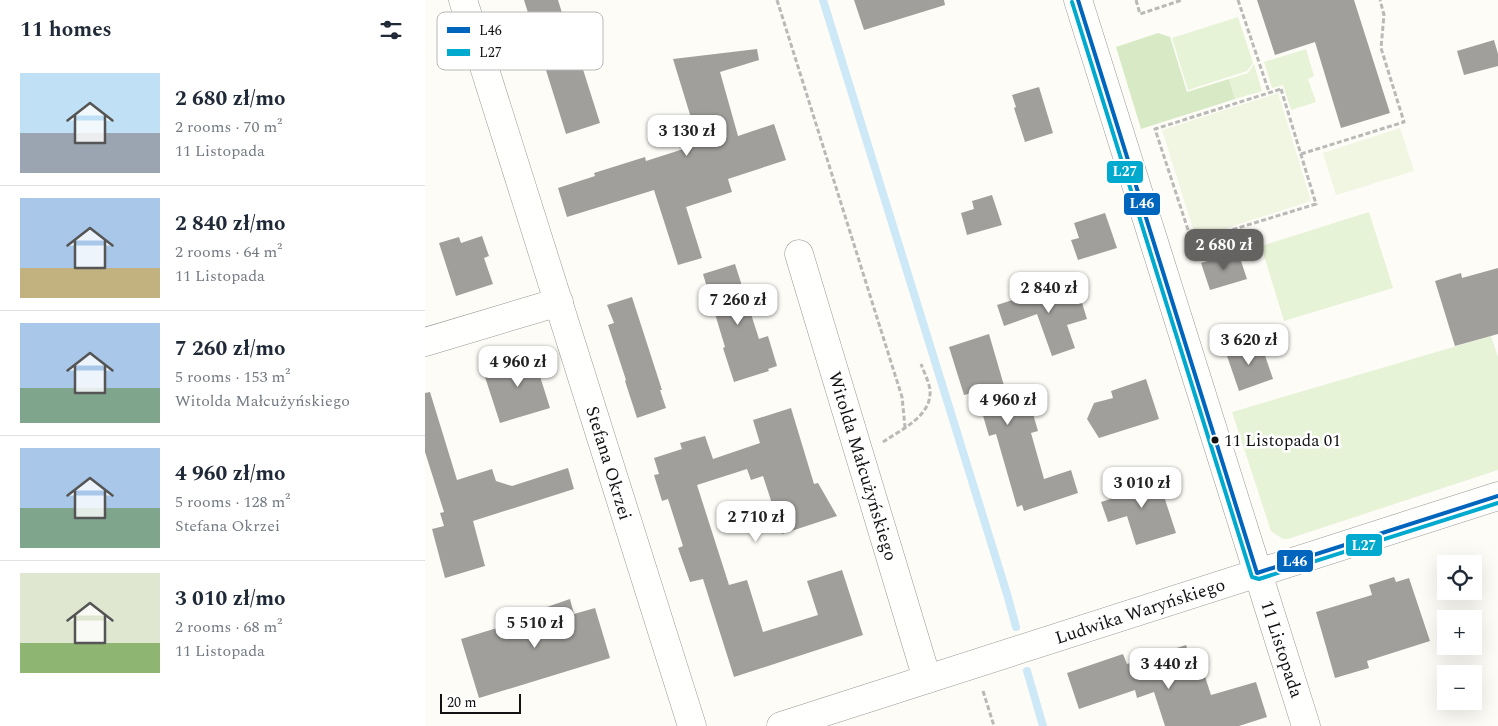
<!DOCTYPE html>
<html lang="en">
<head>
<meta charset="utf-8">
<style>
	:root { --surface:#fff; --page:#f2f2f3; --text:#1f2937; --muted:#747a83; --line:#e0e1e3; --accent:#646362 }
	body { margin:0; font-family:Spectral,serif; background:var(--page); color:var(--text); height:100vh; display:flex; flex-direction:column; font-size:19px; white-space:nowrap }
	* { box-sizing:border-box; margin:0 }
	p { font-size:16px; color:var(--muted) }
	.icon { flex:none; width:28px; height:28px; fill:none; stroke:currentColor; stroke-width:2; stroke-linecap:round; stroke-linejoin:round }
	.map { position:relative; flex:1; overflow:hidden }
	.drawer { display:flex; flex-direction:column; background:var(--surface); width:425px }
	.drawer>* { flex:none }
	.tools { position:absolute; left:1012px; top:555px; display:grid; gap:10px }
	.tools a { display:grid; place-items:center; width:45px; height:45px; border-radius:0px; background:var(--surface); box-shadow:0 5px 20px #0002; font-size:25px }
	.scale { position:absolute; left:15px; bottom:12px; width:81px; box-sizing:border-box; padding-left:5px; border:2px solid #111; border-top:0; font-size:14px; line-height:18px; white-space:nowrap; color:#111; -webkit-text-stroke:4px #fff; paint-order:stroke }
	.price { position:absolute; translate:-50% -42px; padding:0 11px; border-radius:10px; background:#fff; color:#222; font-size:16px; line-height:32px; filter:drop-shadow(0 1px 2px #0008) }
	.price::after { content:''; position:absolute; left:50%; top:30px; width:15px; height:11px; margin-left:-8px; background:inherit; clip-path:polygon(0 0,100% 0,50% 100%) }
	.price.on { background:var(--accent); color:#fff }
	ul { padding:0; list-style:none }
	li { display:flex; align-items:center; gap:15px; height:125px; padding:0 20px }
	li+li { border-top:1px solid var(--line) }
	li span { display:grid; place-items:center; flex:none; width:140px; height:100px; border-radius:0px; color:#555 }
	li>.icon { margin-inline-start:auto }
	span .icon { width:60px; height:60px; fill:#fffc; stroke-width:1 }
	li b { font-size:21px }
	h2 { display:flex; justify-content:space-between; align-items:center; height:60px; padding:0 20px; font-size:21px }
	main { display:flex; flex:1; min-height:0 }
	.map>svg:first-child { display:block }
</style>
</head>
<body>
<main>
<section class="drawer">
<h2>11 homes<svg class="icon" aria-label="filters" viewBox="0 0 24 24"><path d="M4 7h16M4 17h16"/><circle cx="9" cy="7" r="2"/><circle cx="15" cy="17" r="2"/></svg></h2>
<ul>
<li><span style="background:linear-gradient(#bfe0f5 60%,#9aa5b1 0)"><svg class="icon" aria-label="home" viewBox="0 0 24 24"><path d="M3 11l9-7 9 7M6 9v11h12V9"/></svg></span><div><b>2 680 zł/mo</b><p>2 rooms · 70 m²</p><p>11 Listopada</p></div></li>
<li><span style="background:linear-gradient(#a9c7e8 70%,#c2b280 0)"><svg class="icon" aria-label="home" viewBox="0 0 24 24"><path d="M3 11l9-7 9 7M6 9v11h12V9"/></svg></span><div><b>2 840 zł/mo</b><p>2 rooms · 64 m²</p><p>11 Listopada</p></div></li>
<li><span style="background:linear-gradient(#a9c7e8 65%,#7fa58c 0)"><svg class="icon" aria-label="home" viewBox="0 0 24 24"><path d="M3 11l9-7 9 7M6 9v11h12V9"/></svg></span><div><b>7 260 zł/mo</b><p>5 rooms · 153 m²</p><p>Witolda Małcużyńskiego</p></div></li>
<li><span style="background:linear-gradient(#a9c7e8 60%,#7fa58c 0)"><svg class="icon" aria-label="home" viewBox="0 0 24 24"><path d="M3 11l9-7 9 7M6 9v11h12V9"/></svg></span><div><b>4 960 zł/mo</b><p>5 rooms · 128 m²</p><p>Stefana Okrzei</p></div></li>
<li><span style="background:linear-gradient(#dfe7d0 70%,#8fb573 0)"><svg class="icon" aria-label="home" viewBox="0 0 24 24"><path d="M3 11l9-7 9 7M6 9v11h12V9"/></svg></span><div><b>3 010 zł/mo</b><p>2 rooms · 68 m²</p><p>11 Listopada</p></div></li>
</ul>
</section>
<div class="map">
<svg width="1073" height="726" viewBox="0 0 1073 726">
	<rect width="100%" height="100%" fill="#fdfcf7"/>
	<!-- green -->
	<g fill="#e7f3d7">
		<path d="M813 17 828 63 822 71 763 90 747 38Z"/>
		<path d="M881 49 889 76 883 79 891 102 866 110 858 85 847 88 839 62Z"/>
		<path d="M829 64 837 91 810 99 804 79 823 73Z"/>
		<path d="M944 212 968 288 859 321 836 246Z"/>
		<path d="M1066 336 1073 357V470L863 539H858L846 531 807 412Z"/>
	</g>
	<!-- forest -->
	<path fill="#d8eac5" d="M733 33 745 37 762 92 804 79 810 99 716 129 691 47Z"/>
	<!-- pitch -->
	<g fill="#f0f6e1">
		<path d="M853 93 886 201 771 238 737 130Z"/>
		<path d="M975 128 989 171 911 195 898 153Z"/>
	</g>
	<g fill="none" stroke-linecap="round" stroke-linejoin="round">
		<!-- stream -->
		<g stroke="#cde8f7" stroke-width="8">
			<path d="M398 0 582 594 591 627"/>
			<path d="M602 671 618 726"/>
		</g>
	</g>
	<!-- building -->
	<g fill="#a19f9c">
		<path d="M99 0H133L152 61 155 60 175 123 141 134Z"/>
		<path d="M429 0H519L520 5 439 30Z"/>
		<path d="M832 0H929L965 113 916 128 890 42 850 55Z"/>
		<path d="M1069 40 1073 54V66L1039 75 1032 51Z"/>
		<path d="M332 49 334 60 295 72 313 136 349 124 361 160 303 179 307 192 261 207 277 258 253 265 229 190 142 217 133 188 170 176 169 173 220 157 221 161 274 144 248 59Z"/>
		<path d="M614 87 628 133 600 142 589 108 591 107 587 95Z"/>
		<path d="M567 195 577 225 542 235 536 213 549 209 547 201Z"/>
		<path d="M680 213 692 248 653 260 646 240 654 238 649 223Z"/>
		<path d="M57 236 64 256 59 258 68 284 31 296 14 243 34 237 36 243Z"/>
		<path d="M813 252 822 279 785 290 776 263Z"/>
		<path d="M310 264 334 339 343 336 352 366 343 369 344 371 309 382 298 348 300 347 278 274Z"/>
		<path d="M1073 268V334L1030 346 1010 281 1036 273 1037 278Z"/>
		<path d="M650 280 662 319 642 325 650 348 627 356 612 314 579 326 572 305Z"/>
		<path d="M207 297 237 390H235L241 408 212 418 200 381 201 380 183 325 189 323 182 305Z"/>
		<path d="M564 334 587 413 606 407 613 431 606 433 619 479 646 470 653 493 599 511 597 505 592 507 571 434 564 436 551 392 539 395 524 347Z"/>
		<path d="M835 341 848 379 814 391 801 353Z"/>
		<path d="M107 351 125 408 75 423 60 377 78 372 74 360Z"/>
		<path d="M721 379 734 419 674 438 662 419 669 403 688 398 686 391Z"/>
		<path d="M5 392 32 480 67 469 71 481 87 486 143 468 149 489 48 521 60 566 20 578 7 529 19 526 15 513 19 512 0 452V393Z"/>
		<path d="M366 408 389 484 393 483 412 516 357 534 338 476 326 480 322 469 272 485 304 585 322 580 338 632 393 615 382 581 417 570 438 635 309 677 278 579 265 582 253 548 258 546 243 499 237 501 229 475 234 474 229 458 257 449 255 443 280 436 288 459 335 443 328 420Z"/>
		<path d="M731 472 751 533 711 545 702 516 683 522 676 502 698 495 695 484Z"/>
		<path d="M969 577 971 582 984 578 1005 641 942 661 944 668 910 678 891 612 947 595 944 585Z"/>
		<path d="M145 599 149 614 170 608 185 658 54 698 36 639 121 613 119 608Z"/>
		<path d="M761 645 766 661 774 658 786 695 831 682 842 717 814 726H740L729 692 712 698 710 690 654 709 642 673 698 654 702 664Z"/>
	</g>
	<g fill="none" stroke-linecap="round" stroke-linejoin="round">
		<defs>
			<g id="minor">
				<path d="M38 0 267 726"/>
				<path d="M653 0 881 726"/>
				<path d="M374 254 502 679"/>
				<path d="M0 342 134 302"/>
				<path d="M356 726 1073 496"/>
			</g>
		</defs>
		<!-- minor casing -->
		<use href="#minor" stroke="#979795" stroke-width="29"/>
		<!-- path -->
		<g stroke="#b9b9b8" stroke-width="3" stroke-dasharray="5 2.5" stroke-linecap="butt">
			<path d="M352 0 477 397 480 427"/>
			<path d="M711 0 715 14 757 0"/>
			<path d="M813 0 844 92"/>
			<path d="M856 89 891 204 767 242 730 129Z"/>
			<path d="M876 154 979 122 956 48 959 15 955 0"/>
			<path d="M458 442C477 429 507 416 505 390 504 382 499 372 496 364"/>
			<path d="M558 691 569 726"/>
		</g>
		<!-- minor -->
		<use href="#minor" stroke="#fffffe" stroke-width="28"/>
		<defs>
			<path id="bus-1" d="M653 0 832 573 1073 496"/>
			<path id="bus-2" d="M647 2 827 577 834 579 1073 503"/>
		</defs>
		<!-- bus-1 casing -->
		<use href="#bus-1" stroke="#fff" stroke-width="8"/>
		<!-- bus-2 casing -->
		<use href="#bus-2" stroke="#fff" stroke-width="8"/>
		<!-- bus-1 -->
		<use href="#bus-1" stroke="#0065bd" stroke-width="4"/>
		<!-- bus-2 -->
		<use href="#bus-2" stroke="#00a9ce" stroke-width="4"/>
	</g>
	<!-- markers -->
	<circle fill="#111" stroke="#fff" stroke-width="2" cx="790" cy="440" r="4.5"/>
	<g text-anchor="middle" stroke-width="5" stroke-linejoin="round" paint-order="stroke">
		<!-- bus labels -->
		<g font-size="17" fill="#111" stroke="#fff" text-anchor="start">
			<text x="799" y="446">11 Listopada 01</text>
		</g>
		<!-- street labels -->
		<g font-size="18" fill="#111" stroke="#fff">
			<text transform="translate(184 463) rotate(73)" y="6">Stefana Okrzei</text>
			<text transform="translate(438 466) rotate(73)" y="6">Witolda Małcużyńskiego</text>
			<text transform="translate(715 611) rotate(-18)" y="6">Ludwika Waryńskiego</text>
			<text transform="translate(857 649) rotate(72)" y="6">11 Listopada</text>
		</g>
	</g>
	<!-- legend -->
	<rect x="12" y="12" width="166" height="58" rx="8" fill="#fff" stroke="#b8b8b8" stroke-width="1"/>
	<rect x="22" y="27" width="23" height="6" fill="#0065bd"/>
	<rect x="22" y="49" width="23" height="7" fill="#00a9ce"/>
	<g font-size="14" fill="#111">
		<text x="54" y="35">L46</text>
		<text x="54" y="57">L27</text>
	</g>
	<g stroke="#fff" stroke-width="2">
		<rect x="681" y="160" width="38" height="24" rx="5" fill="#00a9ce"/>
		<rect x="698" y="192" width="38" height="24" rx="5" fill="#0065bd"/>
		<rect x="920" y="533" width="38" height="24" rx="5" fill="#00a9ce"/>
		<rect x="851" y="549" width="38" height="24" rx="5" fill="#0065bd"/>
	</g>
	<g font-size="14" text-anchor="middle" font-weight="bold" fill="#fff">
		<text x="700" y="176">L27</text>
		<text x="717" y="208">L46</text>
		<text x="939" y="550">L27</text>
		<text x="870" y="566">L46</text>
	</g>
</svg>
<div class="tools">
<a><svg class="icon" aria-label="locate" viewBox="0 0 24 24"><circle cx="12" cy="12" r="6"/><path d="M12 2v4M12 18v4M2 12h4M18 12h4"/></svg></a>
<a>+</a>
<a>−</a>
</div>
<div class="scale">20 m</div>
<b class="price" style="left:262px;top:157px">3 130 zł</b>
<b class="price on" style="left:799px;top:271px">2 680 zł</b>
<b class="price" style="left:624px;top:314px">2 840 zł</b>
<b class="price" style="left:313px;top:326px">7 260 zł</b>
<b class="price" style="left:824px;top:366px">3 620 zł</b>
<b class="price" style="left:93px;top:388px">4 960 zł</b>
<b class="price" style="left:583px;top:426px">4 960 zł</b>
<b class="price" style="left:717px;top:509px">3 010 zł</b>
<b class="price" style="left:331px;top:543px">2 710 zł</b>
<b class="price" style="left:110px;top:649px">5 510 zł</b>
<b class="price" style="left:744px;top:690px">3 440 zł</b>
</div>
</main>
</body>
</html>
